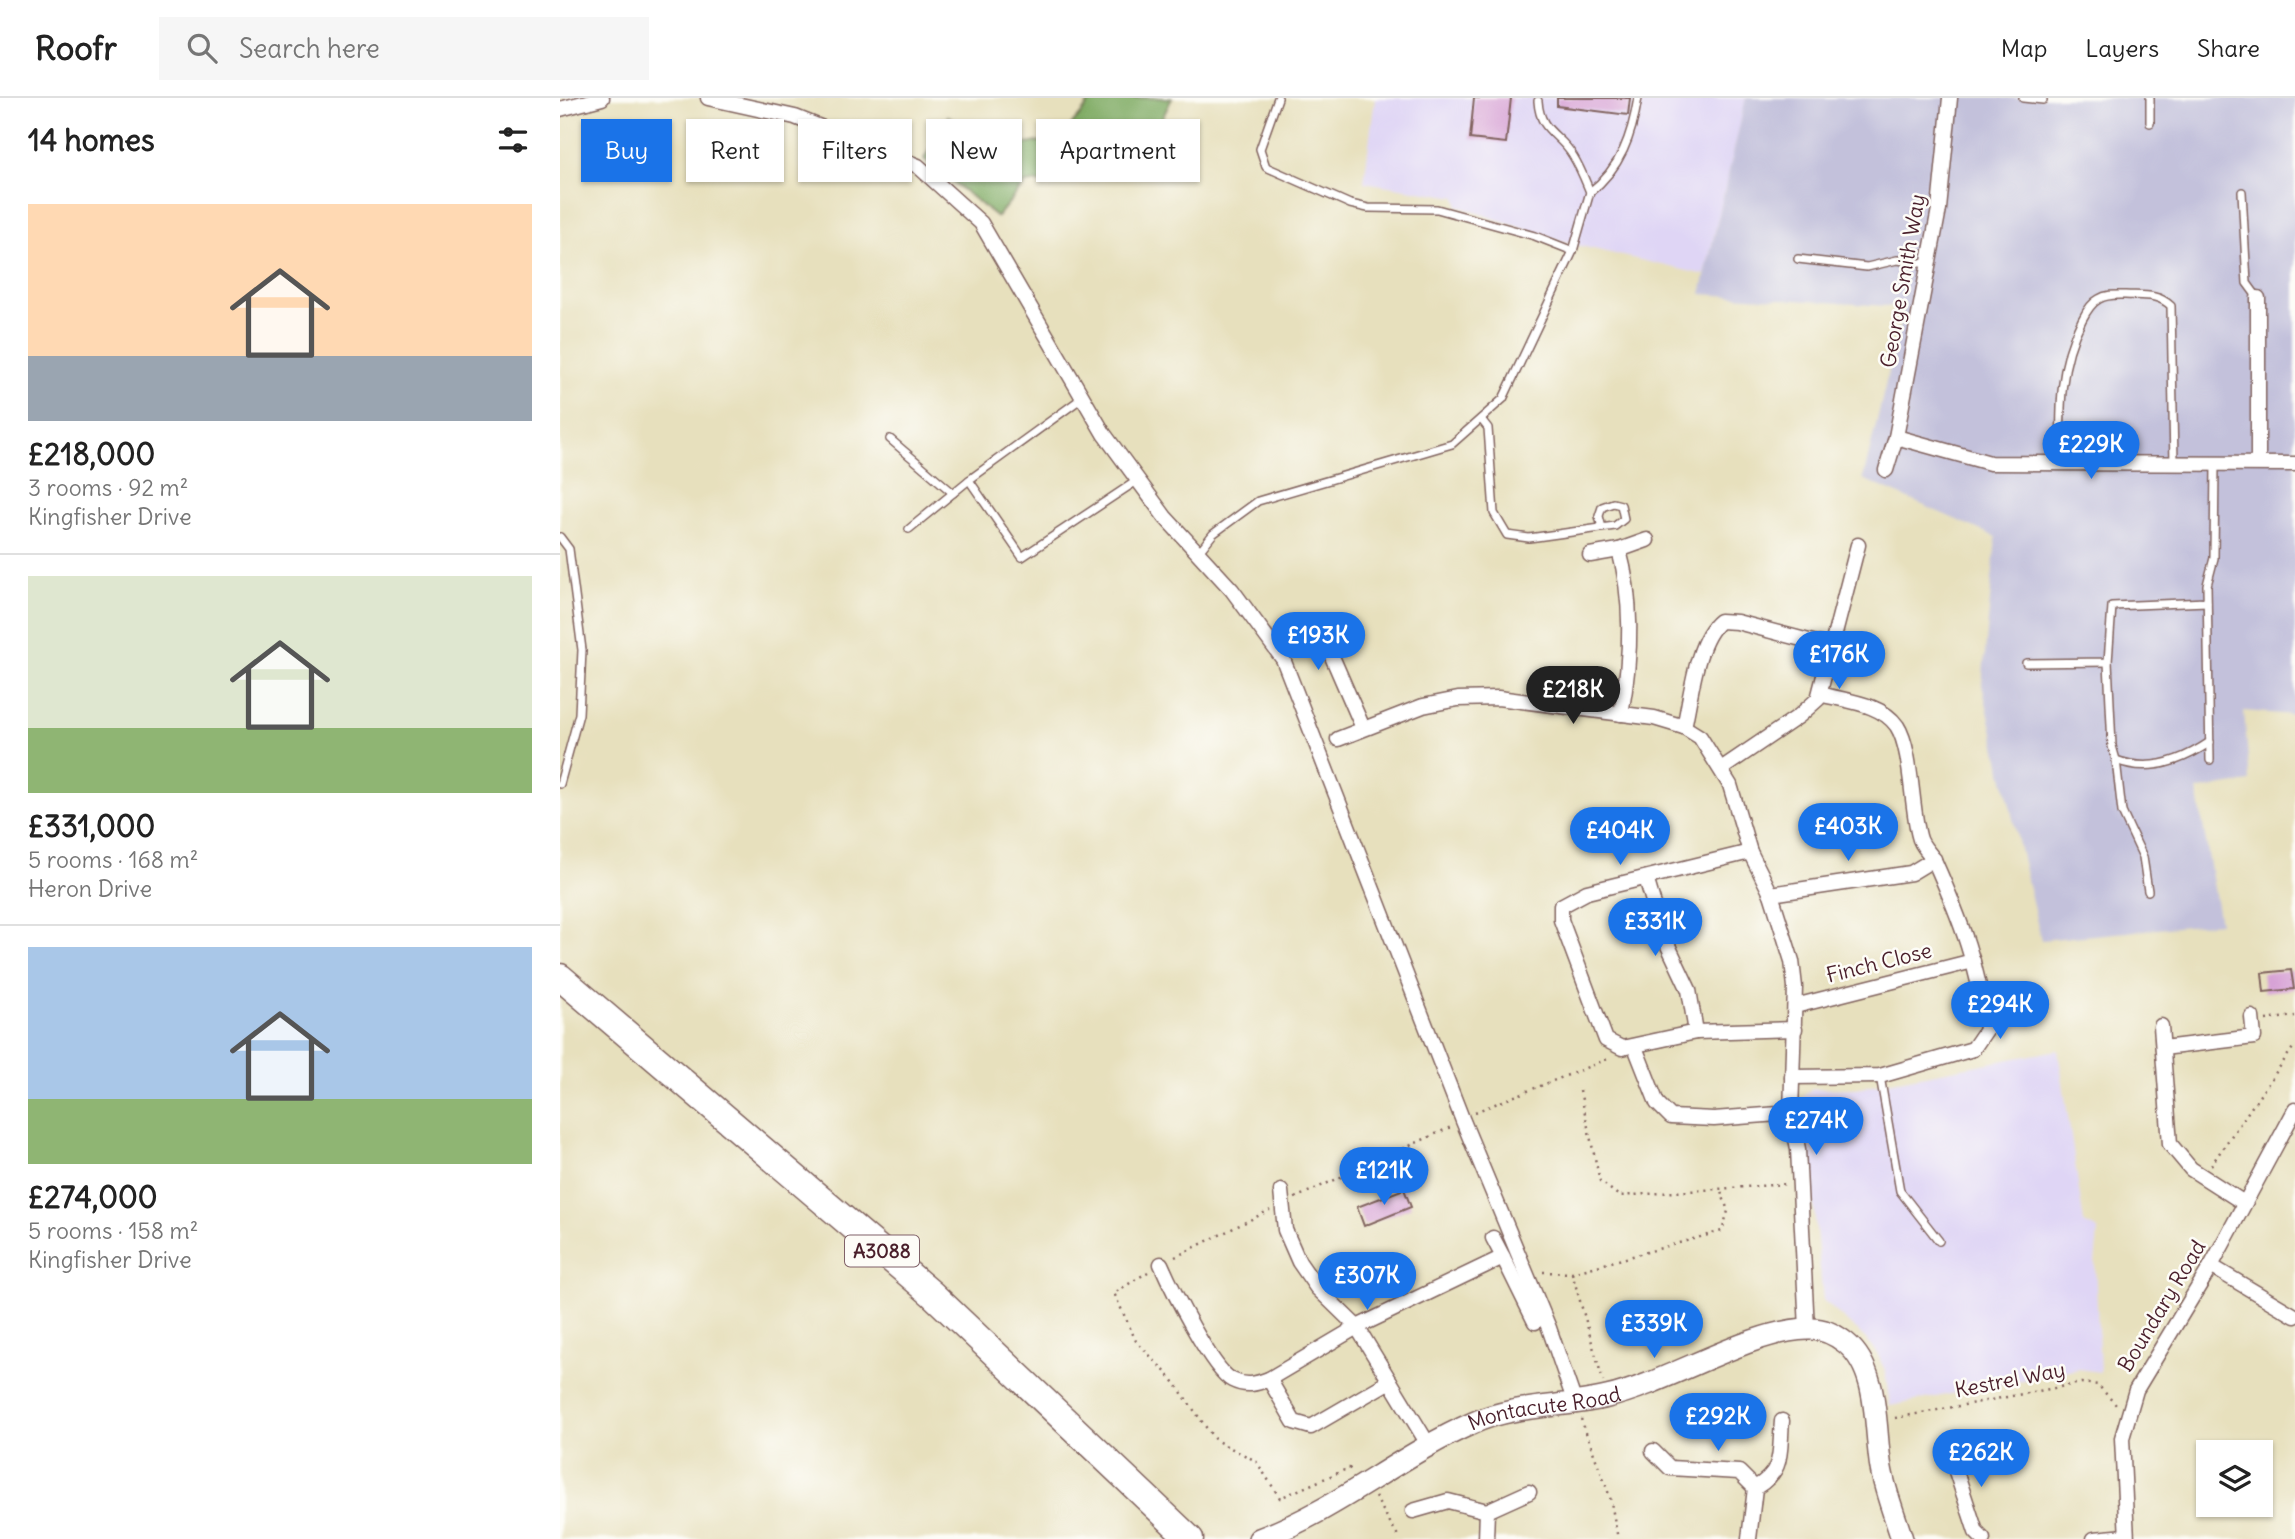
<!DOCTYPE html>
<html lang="en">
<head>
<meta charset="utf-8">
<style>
	:root { --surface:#fff; --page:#f6f6f6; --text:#222; --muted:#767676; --line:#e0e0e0; --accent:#1a73e8 }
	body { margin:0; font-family:Delius,sans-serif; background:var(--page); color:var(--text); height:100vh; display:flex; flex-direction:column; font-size:26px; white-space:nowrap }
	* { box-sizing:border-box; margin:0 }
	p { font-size:23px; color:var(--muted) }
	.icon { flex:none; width:38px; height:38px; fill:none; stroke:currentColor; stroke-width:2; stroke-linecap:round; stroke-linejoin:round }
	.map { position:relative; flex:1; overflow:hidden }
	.sheet { display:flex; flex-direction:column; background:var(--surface); width:560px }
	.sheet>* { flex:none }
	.guide { position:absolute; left:21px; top:21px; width:665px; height:63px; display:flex; gap:14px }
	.fabs { position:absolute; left:1636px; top:1342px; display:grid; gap:14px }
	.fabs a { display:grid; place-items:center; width:77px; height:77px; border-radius:0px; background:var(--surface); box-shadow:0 2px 5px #0004; font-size:35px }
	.price { position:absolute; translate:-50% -60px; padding:0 16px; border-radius:24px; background:var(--accent); color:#fff; font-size:23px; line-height:46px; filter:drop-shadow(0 2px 4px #0008) }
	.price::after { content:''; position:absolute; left:50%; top:42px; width:21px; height:16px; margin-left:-10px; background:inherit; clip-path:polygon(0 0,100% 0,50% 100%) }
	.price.on { background:#222; color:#fff }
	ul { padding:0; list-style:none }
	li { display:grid; align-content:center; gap:14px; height:371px; padding:0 28px }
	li+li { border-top:2px solid var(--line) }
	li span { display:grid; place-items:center; height:217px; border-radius:0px; color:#555 }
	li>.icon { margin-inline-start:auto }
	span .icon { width:126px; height:126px; fill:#fffc; stroke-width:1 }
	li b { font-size:30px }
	h2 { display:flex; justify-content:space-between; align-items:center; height:84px; padding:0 28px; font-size:30px }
	.pill { padding:0 24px; border-radius:0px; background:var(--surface); box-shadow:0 2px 5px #0004; font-size:24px; line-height:63px }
	.pill.on { background:var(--accent); color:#fff }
	header { display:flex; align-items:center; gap:42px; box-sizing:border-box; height:98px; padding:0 35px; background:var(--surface); border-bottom:2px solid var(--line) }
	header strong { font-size:33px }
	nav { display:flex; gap:38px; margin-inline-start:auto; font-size:24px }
	.search { width:490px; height:63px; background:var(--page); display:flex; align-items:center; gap:18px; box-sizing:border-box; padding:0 24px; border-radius:0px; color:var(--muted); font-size:26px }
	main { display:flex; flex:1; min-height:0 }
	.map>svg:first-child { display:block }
</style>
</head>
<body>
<header>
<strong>Roofr</strong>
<div class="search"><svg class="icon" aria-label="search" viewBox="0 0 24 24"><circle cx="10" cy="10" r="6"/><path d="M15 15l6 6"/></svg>Search here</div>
<nav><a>Map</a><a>Layers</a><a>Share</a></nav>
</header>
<main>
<section class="sheet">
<h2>14 homes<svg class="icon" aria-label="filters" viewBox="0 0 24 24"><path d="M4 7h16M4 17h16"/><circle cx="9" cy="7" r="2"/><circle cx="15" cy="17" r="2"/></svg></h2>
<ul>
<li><span style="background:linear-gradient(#ffd9b3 70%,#9aa5b1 0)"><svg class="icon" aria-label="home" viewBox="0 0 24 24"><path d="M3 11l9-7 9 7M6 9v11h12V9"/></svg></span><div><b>£218,000</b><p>3 rooms · 92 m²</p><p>Kingfisher Drive</p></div></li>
<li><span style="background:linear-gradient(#dfe7d0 70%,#8fb573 0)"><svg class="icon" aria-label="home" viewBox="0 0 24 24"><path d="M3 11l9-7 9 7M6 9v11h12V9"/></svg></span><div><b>£331,000</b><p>5 rooms · 168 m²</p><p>Heron Drive</p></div></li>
<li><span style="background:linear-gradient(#a9c7e8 70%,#8fb573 0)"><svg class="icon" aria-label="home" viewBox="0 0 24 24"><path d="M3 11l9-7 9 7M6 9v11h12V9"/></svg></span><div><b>£274,000</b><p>5 rooms · 158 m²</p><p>Kingfisher Drive</p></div></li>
</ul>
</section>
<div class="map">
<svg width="1735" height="1441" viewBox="0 0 1735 1441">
	<rect width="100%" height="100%" fill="#fdfcf7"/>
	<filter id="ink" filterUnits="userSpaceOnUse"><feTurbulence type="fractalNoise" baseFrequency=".0143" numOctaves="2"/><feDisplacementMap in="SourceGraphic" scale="14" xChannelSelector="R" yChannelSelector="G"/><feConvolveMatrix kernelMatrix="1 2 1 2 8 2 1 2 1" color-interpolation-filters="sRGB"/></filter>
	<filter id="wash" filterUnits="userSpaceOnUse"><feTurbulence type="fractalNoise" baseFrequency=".00686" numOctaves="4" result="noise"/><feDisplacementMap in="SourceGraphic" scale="28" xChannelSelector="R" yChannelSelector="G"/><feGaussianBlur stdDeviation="1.57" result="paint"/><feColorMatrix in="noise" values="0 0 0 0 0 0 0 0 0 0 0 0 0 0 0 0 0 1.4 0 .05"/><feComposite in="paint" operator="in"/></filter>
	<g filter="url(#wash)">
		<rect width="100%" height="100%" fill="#e7e0bd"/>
		<!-- built -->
		<g fill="#dfd5f5">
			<path d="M815 0H1186L1145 177 999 143 898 108 896 99 804 84Z"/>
			<path d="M1498 952 1524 1125 1538 1132 1535 1165 1540 1274 1519 1271 1330 1308 1325 1273 1318 1257 1305 1240 1263 1202 1243 998 1253 991 1296 990Z"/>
		</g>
		<!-- industrial -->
		<path fill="#c3c1db" d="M1186 0H1735V617L1684 613 1690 684 1637 692 1660 825 1481 842 1422 587 1436 439 1303 381 1344 209 1141 196Z"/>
		<!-- forest -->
		<path fill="#80ac65" stroke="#656648" stroke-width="2" d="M532 0H612L598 29 537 47 504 83 465 85 437 119 364 61 388 18 441 50C489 42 505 44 532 0Z"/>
		<g id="blocks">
			<!-- building -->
			<g fill="#d7a2d6">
				<path d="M914 0H951L946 45 910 41Z"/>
				<path d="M997 0H1070L1068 17 997 8Z"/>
				<path d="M1731 872 1734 891 1704 894 1702 875Z"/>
				<path d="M844 1091 851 1109 804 1128 797 1109Z"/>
			</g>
		</g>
	</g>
	<g filter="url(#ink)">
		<use href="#blocks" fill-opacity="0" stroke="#81635e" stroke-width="2"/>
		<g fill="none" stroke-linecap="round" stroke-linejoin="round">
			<defs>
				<g id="lane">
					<path d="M718 0 700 51 706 69 790 106 808 110 877 111 975 138 1013 153"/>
					<path d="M1463 0 1483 2"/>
					<path d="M1590 25V0"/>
					<path d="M1030 94C1061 70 1072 37 1078 0"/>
					<path d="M1682 94 1687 185 1698 200"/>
					<path d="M1238 161 1307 169 1337 162 1368 166"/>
					<path d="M522 300 409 382 462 459 578 382"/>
					<path d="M921 321 928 330 934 415 947 437 969 440 1055 428 1064 421 1061 407 1053 405 1042 409 1039 418 1042 430"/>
					<path d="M330 341 393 395"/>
					<path d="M1501 365C1500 315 1498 268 1522 222 1526 214 1531 205 1539 201 1547 196 1556 197 1565 197 1582 198 1598 195 1611 208L1614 365"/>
					<path d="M349 431 409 382"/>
					<path d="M0 439 9 451 22 552 19 616 0 686"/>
					<path d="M638 455 653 436 698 403 892 346 943 301 1013 153 1030 94C1025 82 1020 69 1013 58 1000 35 980 35 978 3"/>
					<path d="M1548 564 1552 648 1556 662C1589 675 1622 663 1650 644"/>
					<path d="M1466 565 1548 564 1552 508 1647 504"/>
					<path d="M1556 662 1562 714 1583 759 1588 793"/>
					<path d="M1650 662 1647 487 1654 460 1655 366"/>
					<path d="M1320 978 1340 1093 1379 1143"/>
				</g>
				<g id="street">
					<path d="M148 0 235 19 358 68 421 125 544 336 605 419 672 492 723 561 903 1023 989 1230 1015 1305"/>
					<path d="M0 11 42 0"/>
					<path d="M1336 339 1430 365 1735 366"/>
					<path d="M1698 365V200"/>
					<path d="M1326 372 1336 339 1379 111 1390 0"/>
					<path d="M1059 452C1074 506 1071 562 1061 616"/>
					<path d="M1030 457 1059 452 1087 442"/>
					<path d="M787 536 767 547 803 630"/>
					<path d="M1124 629C1131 599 1136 542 1160 523L1177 524 1272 549"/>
					<path d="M778 641 863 608 898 601 938 600 1094 620 1124 629 1140 639 1170 687 1190 754 1211 796 1232 863 1235 889 1231 1015 1238 1051 1247 1231"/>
					<path d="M1161 671 1239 618 1258 601 1298 447"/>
					<path d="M1190 754 1027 794 1001 808V822L1046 942 1062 950 1136 934 1235 931"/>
					<path d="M1086 780 1103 837 1129 892 1136 934"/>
					<path d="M1211 796 1351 775 1374 761"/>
					<path d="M1235 908 1413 863"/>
					<path d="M1601 928 1610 1046 1631 1071 1684 1105"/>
					<path d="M1075 949 1097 1005 1111 1019 1154 1021 1231 1015"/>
					<path d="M1603 950 1694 939 1692 919"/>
					<path d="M1232 979 1320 978 1413 951 1426 932C1421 874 1399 818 1375 764 1371 755 1361 749 1359 738 1351 709 1352 651 1337 628 1321 605 1285 603 1260 596"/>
					<path d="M721 1093 725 1132 739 1164 757 1190 797 1229 868 1346"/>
					<path d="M943 1159 975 1224"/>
					<path d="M601 1166C611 1189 652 1272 672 1282 686 1289 696 1286 709 1281L797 1229 943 1159 933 1140"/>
					<path d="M1651 1168 1735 1218"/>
					<path d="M709 1281 734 1324 751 1329 830 1283"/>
					<path d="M1093 1353 1110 1370 1179 1374 1195 1390"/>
					<path d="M1391 1358 1416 1434 1423 1441"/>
					<path d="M853 1413 888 1403 927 1413 969 1394"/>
					<path d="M926 1441 927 1413"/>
					<path d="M1189 1441 1195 1390C1225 1372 1219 1355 1222 1323"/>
					<path d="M1534 1441 1566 1438"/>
					<path d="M1567 1441 1562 1340 1576 1292 1651 1168 1735 1012"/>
				</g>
				<g id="secondary">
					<path id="s1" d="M699 1441C776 1413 838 1358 913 1325 955 1306 1003 1310 1047 1299 1108 1285 1190 1232 1248 1231 1262 1230 1275 1236 1286 1245 1320 1273 1314 1330 1321 1370 1325 1394 1335 1418 1342 1441"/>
				</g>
				<path id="highway" d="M0 879 372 1196 630 1441"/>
			</defs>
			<!-- lane casing -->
			<use href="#lane" stroke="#81635e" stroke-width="10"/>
			<!-- street casing -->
			<use href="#street" stroke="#81635e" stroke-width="17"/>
			<!-- secondary casing -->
			<use href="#secondary" stroke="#81635e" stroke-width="24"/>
			<!-- highway casing -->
			<use href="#highway" stroke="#81635e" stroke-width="29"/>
			<!-- path -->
			<g stroke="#81635e" stroke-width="2.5" stroke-dasharray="2 5" stroke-linecap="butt">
				<path d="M1706 922 1735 918"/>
				<path d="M1020 993 1040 1083 1059 1098 1226 1086"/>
				<path d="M915 1014 1048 961"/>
				<path d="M1651 1067 1735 947"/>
				<path d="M735 1100 891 1029"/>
				<path d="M615 1159 710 1112"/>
				<path d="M588 1174 554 1195 576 1243 612 1281 655 1342 696 1363 720 1400 789 1370 792 1373"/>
				<path d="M983 1174 1012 1175 1162 1133 1168 1113 1160 1090"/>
				<path d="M1012 1175 1043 1283"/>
				<path d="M1335 1320 1521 1285 1538 1287 1557 1308"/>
				<path d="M1021 1321 1050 1399 1058 1441"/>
				<path d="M815 1399 840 1441"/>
			</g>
			<!-- lane -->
			<use href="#lane" stroke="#fff" stroke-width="7"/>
			<!-- street -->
			<use href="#street" stroke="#fff" stroke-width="14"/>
			<!-- secondary -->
			<use href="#secondary" stroke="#fff" stroke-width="21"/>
			<!-- highway -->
			<use href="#highway" stroke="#fff" stroke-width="26"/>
		</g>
	</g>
	<g text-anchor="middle" stroke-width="5" stroke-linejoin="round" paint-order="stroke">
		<!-- shield labels -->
		<rect fill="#fdfcf7" stroke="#806168" stroke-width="2" x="285" y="1137.5" width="74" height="31" rx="5"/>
		<g font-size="19" font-weight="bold" fill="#4a1f2b">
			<text x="322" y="1160">A3088</text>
		</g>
		<!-- street labels -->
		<g font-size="21" fill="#4a1f2b" stroke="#fdfcf7">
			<text transform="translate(1343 183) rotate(-80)" y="7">George Smith Way</text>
			<text transform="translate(1319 865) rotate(-14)" y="7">Finch Close</text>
			<text transform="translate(1602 1208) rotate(-59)" y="7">Boundary Road</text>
			<text transform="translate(1450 1282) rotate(-11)" y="7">Kestrel Way</text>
			<text dy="7" stroke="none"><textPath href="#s1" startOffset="317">Montacute Road</textPath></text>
		</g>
	</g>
</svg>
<div class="fabs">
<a><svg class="icon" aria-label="layers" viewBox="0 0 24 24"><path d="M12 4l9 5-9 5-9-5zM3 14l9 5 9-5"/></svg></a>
</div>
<b class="price" style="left:1531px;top:383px">£229K</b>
<b class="price" style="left:758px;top:574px">£193K</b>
<b class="price" style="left:1279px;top:593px">£176K</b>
<b class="price on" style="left:1013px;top:628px">£218K</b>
<b class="price" style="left:1288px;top:765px">£403K</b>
<b class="price" style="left:1060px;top:769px">£404K</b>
<b class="price" style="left:1095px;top:860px">£331K</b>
<b class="price" style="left:1440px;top:943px">£294K</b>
<b class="price" style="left:1256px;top:1059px">£274K</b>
<b class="price" style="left:824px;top:1109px">£121K</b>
<b class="price" style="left:807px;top:1214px">£307K</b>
<b class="price" style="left:1094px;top:1262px">£339K</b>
<b class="price" style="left:1158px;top:1355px">£292K</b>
<b class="price" style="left:1421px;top:1391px">£262K</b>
<div class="guide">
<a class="pill on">Buy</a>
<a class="pill">Rent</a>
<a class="pill">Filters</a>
<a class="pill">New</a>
<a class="pill">Apartment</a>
</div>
</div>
</main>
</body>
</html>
